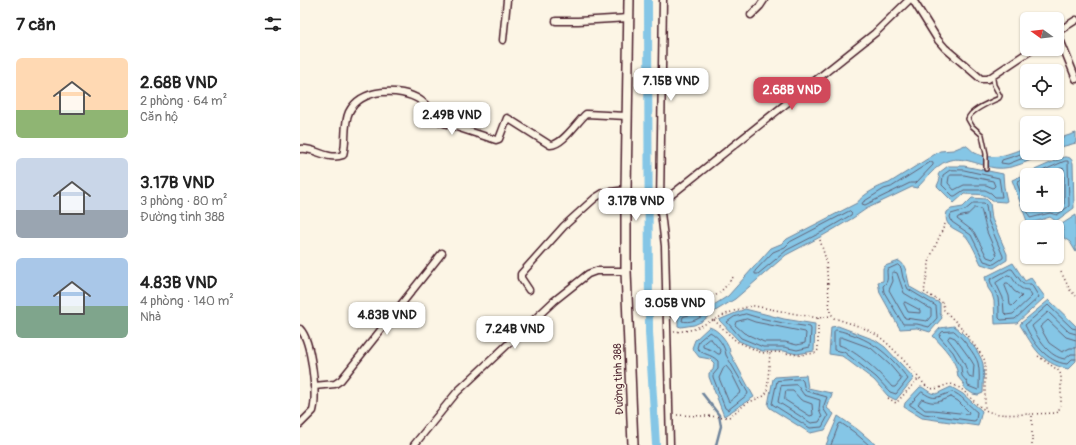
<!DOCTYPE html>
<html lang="vi">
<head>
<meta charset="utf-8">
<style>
	:root { --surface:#fff; --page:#f2f2f2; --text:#222; --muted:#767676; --accent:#d1495b }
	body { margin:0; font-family:Pangolin,sans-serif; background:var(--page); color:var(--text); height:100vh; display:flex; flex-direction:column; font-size:15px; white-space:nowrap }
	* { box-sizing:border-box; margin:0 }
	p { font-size:13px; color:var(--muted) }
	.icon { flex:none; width:22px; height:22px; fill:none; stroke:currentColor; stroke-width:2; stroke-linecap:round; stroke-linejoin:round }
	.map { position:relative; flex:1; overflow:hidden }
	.details { display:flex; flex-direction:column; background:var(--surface); width:300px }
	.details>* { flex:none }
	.needle { width:26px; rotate:285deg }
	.tools { position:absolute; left:720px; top:12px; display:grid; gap:8px }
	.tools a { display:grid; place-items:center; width:44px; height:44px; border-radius:6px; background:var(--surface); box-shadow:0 1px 3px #0004; font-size:20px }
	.price { position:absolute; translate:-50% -34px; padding:0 9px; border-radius:8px; background:#fff; color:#222; font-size:13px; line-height:26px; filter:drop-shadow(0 1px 2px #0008) }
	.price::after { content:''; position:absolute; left:50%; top:24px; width:12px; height:9px; margin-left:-6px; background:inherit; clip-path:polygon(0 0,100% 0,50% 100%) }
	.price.current { background:var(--accent); color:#fff }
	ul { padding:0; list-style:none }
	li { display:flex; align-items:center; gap:12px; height:100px; padding:0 16px }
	li span { display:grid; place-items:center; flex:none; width:112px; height:80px; border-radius:6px; color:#555 }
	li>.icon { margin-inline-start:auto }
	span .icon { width:48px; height:48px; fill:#fffc; stroke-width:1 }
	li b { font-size:17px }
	h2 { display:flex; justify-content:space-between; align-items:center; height:48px; padding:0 16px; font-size:17px }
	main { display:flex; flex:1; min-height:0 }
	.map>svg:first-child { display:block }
</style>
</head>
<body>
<main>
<section class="details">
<h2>7 căn<svg class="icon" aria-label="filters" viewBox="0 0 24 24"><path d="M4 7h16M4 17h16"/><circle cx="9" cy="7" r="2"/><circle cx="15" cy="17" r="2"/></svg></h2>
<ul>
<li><span style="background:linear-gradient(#ffd9b3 65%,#8fb573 0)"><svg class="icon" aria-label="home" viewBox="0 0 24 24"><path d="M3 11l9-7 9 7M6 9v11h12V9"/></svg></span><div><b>2.68B VND</b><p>2 phòng · 64 m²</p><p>Căn hộ</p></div></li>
<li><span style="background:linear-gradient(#c9d6e8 65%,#9aa5b1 0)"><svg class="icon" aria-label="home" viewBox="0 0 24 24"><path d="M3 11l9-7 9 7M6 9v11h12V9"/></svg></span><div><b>3.17B VND</b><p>3 phòng · 80 m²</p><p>Đường tỉnh 388</p></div></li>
<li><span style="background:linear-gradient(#a9c7e8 60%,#7fa58c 0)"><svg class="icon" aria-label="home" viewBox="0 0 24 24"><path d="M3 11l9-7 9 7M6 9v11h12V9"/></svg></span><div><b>4.83B VND</b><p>4 phòng · 140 m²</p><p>Nhà</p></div></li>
</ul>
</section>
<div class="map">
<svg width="776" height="445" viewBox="0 0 776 445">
	<rect width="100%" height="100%" fill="#fcf5e5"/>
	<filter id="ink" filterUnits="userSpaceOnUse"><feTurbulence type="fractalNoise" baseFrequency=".025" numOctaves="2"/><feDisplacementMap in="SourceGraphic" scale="8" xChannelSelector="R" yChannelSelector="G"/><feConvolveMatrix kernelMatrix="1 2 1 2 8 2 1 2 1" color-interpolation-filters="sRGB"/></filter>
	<g filter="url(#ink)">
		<!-- water -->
		<g fill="#85c6e6" stroke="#6d839b" fill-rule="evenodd">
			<path d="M776 133V143L757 148V139Z"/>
			<path d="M665 145C669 147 672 151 675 153 693 162 710 153 727 147V153H746C730 160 713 170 696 168 680 166 662 155 647 161 635 166 626 179 617 188L612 187 566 209 553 218 524 235 486 255 435 299 412 313 403 321 394 325 381 327 378 326V314L409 308 428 296 471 248 483 243 487 239 557 203C563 194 579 186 589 183L640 151 653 150Z"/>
			<path d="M764 157C770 157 771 158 773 163L774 208 756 221 750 217 728 224 712 180ZM727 175H757V205H727Z"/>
			<path d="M648 166H664L703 174 704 187 707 201 705 202 692 201C686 192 675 195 664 194L654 203 637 186 640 179 638 175 640 172Z"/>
			<path d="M672 198 686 199 690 203 692 219 707 254V260L694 268 681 264C677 256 673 246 668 239 661 228 642 230 647 212L651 209 663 207Z"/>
			<path d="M776 215V252L770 242 764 238 762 224Z"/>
			<path d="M599 261C607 265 607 278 610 287L631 299 640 303V313L642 318 630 332 617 328 600 329 580 293 578 282 583 281V269L585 266Z"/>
			<path d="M713 263 725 281 731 278 745 297 717 323 695 324 694 301 692 294 688 288 685 277Z"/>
			<path d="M749 300 776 326V361L768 369C740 363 734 347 720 325L721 323Z"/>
			<path d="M445 309 484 319 515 324 514 351 497 354 484 351H462L439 341 419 320Z"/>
			<path d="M538 326 575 340 585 347 614 378 596 400 588 396 574 380 542 356 529 354 531 327Z"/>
			<path d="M654 326C663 332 681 353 683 364 684 373 683 383 683 393L678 395 673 394 664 388V384L658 377C657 360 644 348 633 336L640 328Z"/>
			<path d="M409 327C418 329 430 343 430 353L454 397 424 416 409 377V373L413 370 414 363 410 359 399 357 392 348 395 340Z"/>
			<path d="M506 375 508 388 531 393 532 395 527 408 534 414 525 430 510 433 470 408 468 405 473 379 475 377Z"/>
			<path d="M620 387H622L631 393 636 394 651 387 663 394 682 411 678 426 622 418 604 407 605 403Z"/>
			<path d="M538 416 557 429 576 445H526Z"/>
		</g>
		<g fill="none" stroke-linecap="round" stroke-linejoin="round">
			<!-- shore -->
			<g stroke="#626276" stroke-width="1">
				<path d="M727 152 702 160 701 163 708 164 736 153"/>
				<path d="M631 162 633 163V165L616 183H610L565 205 562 204 563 202 584 189 591 187Z"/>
				<path d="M664 170 699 178 702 197H695L691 193 685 190H664L655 196H653L642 185 643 175 650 170Z"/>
				<path d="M651 175H664L693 181 695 186 693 188 686 185H664L654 190 648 183 649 177Z"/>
				<path d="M727 177 718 181 717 183 730 218 750 213 757 215 769 206 768 161H765L733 175"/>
				<path d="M674 203H684L686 205 688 220 703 256V258L694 264 684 261 671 235 652 222 650 217 651 214 665 210Z"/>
				<path d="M730 205 733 211 735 212 748 208 757 209 764 204V169L761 168 745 175"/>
				<path d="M675 208 681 209 687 232 697 255 693 259 687 257 674 232 657 219 658 217 667 215Z"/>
				<path d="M550 211 552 213 551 215 522 232 487 250 458 274H455V271L473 252 485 247 490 242Z"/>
				<path d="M598 265 601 268 603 278 608 289 636 306 637 318 629 327 617 324H603L584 292 583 286C589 281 587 278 587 270Z"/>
				<path d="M710 269H712L723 284H731L739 297 715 319 701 320 699 318C699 312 699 304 698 298 696 291 691 287 690 280Z"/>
				<path d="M594 272 597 273 604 293 631 309V316L627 321 605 318 589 290 593 281 592 274Z"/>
				<path d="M708 275 711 276C716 283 719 290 728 290L732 296 713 314 706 315 704 313 703 298 696 283Z"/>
				<path d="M706 283H708L714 291 722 296 712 306 710 305 709 296 705 286Z"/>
				<path d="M605 302 620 310V313L608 312 604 304Z"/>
				<path d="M396 313H401L403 315C398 320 389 323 382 321L383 317Z"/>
				<path d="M446 314 456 317 483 323 510 327 511 329 510 347 497 350 484 347H463L441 338 427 322 434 317Z"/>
				<path d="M447 319 455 322 505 332 506 333 505 343 497 345 485 342H464L444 333 435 325 436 322Z"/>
				<path d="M776 329 772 328 748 305 725 325C733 342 746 362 767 364L772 359H776"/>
				<path d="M536 330C569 337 588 352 608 379L596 394 590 392 576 377 544 352 534 350V332Z"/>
				<path d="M654 331C661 336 676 355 678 363 680 371 679 381 679 389L678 390 668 386 667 382 662 376 661 367 653 352 639 336 642 332Z"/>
				<path d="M410 332C418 336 425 346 426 355L448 393 447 395 428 410 425 408 413 377V375L418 369V361C410 353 404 356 397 348L399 341Z"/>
				<path d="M776 334 769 332 748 312 732 326C738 339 749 357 765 359L771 354H776"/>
				<path d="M650 336 655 338 671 360 674 365 673 378H671C666 373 667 369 664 363 660 354 654 347 648 339Z"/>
				<path d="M541 337 571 348 590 365 601 378V380L595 387H592C580 373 557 351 539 345V339Z"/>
				<path d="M409 339H411L421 351 420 354H418L414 351 403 347V344Z"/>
				<path d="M776 340 766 337 748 320 740 327 749 343 762 352 770 348H776"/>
				<path d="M426 366 431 372 441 392 429 402 428 400 419 378 424 367Z"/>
				<path d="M501 379 503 381 504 386 506 391 527 397 523 408 528 416 522 427 510 428 472 404 477 381Z"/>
				<path d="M497 385 504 395 520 400 519 410 522 417 519 422 511 423 478 402 481 386Z"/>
				<path d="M486 391H493L501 400 512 404 513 415 510 416 485 400Z"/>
				<path d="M622 392C633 399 634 399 646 394 647 394 650 392 652 392 660 393 670 407 677 412L676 420 674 421 624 414 610 405Z"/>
				<path d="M651 397 658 401 669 412 668 414 633 410H625L618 404 622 399C635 405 638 402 651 397Z"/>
				<path d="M531 445 539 424 541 423 554 432 569 445"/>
			</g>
			<!-- stream -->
			<path stroke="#6d839b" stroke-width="2.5" d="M402 393 419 415 421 426 416 445"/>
			<!-- canal -->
			<path stroke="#85c6e6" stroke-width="8" d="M348 0 349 332 356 445"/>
			<defs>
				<path id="lane" d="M686 169V154L682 135 672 126 668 119C670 110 691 102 699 98L700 96 694 85 693 79"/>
				<g id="street">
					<path d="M363 0 360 204 365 246 370 445"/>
					<path d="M613 0 638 40 645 48 681 79H688L733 49"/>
					<path d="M451 15 460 6 464 0"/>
					<path d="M256 21H278L329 18"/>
					<path d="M757 32 776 79"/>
					<path d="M757 32 776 20"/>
					<path d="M203 40 207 0"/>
					<path d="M0 149C15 147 27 161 43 155 47 142 43 125 49 112 61 88 100 87 120 100 128 105 133 116 141 122L196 140 199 139 207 118 209 119 250 145C262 146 277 122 286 114L327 116"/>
					<path d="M360 204 575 33 609 0"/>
					<path d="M229 290 221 278V274L264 226 295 198 303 193 326 190"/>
					<path d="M0 329C12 341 17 396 13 411L0 424"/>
					<path d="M14 386 35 384 41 380 142 253"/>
					<path d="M114 445 157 392 254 301 288 274 296 271H326"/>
				</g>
				<path id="secondary" d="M329 0 326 190V271L333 445"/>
			</defs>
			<!-- lane casing -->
			<use href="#lane" stroke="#4a1f2b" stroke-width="6"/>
			<!-- street casing -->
			<use href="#street" stroke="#4a1f2b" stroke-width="9"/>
			<!-- secondary casing -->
			<use href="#secondary" stroke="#4a1f2b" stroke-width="12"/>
			<!-- path -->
			<g stroke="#4a1f2b" stroke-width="1.5" stroke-dasharray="1 3" stroke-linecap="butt">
				<path d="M645 224 630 258 624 292 643 303 644 310 660 326 683 357 685 361V410"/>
				<path d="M520 240 526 260 530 312 534 318C548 323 562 326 575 334 592 344 613 372 627 387 640 393 645 381 654 385 664 389 670 398 678 405 692 418 714 414 732 414"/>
				<path d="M761 272 770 290 776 296"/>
				<path d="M374 308C387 305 409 301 419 293 425 288 429 282 434 276"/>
				<path d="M414 320 436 341 462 353 477 352 499 355 516 353 518 350V318"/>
				<path d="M374 332C381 331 390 331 396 328 415 320 434 308 454 306L518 318 530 316"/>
				<path d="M588 398 596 403 598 401 619 378"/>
				<path d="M377 415 429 417 447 403 464 396 467 392 470 353"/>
				<path d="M732 445V414L756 413 758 412 761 404V375L759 371 738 356"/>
			</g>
			<!-- lane -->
			<use href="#lane" stroke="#fcf5e5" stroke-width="3"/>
			<!-- street -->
			<use href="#street" stroke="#fcf5e5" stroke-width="6"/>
			<!-- secondary -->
			<use href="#secondary" stroke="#fcf5e5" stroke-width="9"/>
		</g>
	</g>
	<g text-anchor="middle" stroke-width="3" stroke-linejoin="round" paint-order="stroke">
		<!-- street labels -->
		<g font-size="11" fill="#4a1f2b" stroke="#fcf5e5">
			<text transform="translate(318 379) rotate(-92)" y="4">Đường tỉnh 388</text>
		</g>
	</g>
</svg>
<div class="tools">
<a><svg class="needle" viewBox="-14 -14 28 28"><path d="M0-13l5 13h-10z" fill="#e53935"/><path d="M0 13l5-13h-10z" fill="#767676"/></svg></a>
<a><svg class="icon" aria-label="locate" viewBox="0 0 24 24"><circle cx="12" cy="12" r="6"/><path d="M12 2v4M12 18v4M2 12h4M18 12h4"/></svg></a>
<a><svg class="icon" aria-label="layers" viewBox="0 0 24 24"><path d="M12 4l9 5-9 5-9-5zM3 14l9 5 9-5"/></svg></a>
<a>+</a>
<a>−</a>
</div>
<b class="price" style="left:371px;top:102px">7.15B VND</b>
<b class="price current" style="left:492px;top:111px">2.68B VND</b>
<b class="price" style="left:152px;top:136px">2.49B VND</b>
<b class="price" style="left:336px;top:222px">3.17B VND</b>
<b class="price" style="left:375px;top:324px">3.05B VND</b>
<b class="price" style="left:87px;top:336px">4.83B VND</b>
<b class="price" style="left:215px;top:350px">7.24B VND</b>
</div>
</main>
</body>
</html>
